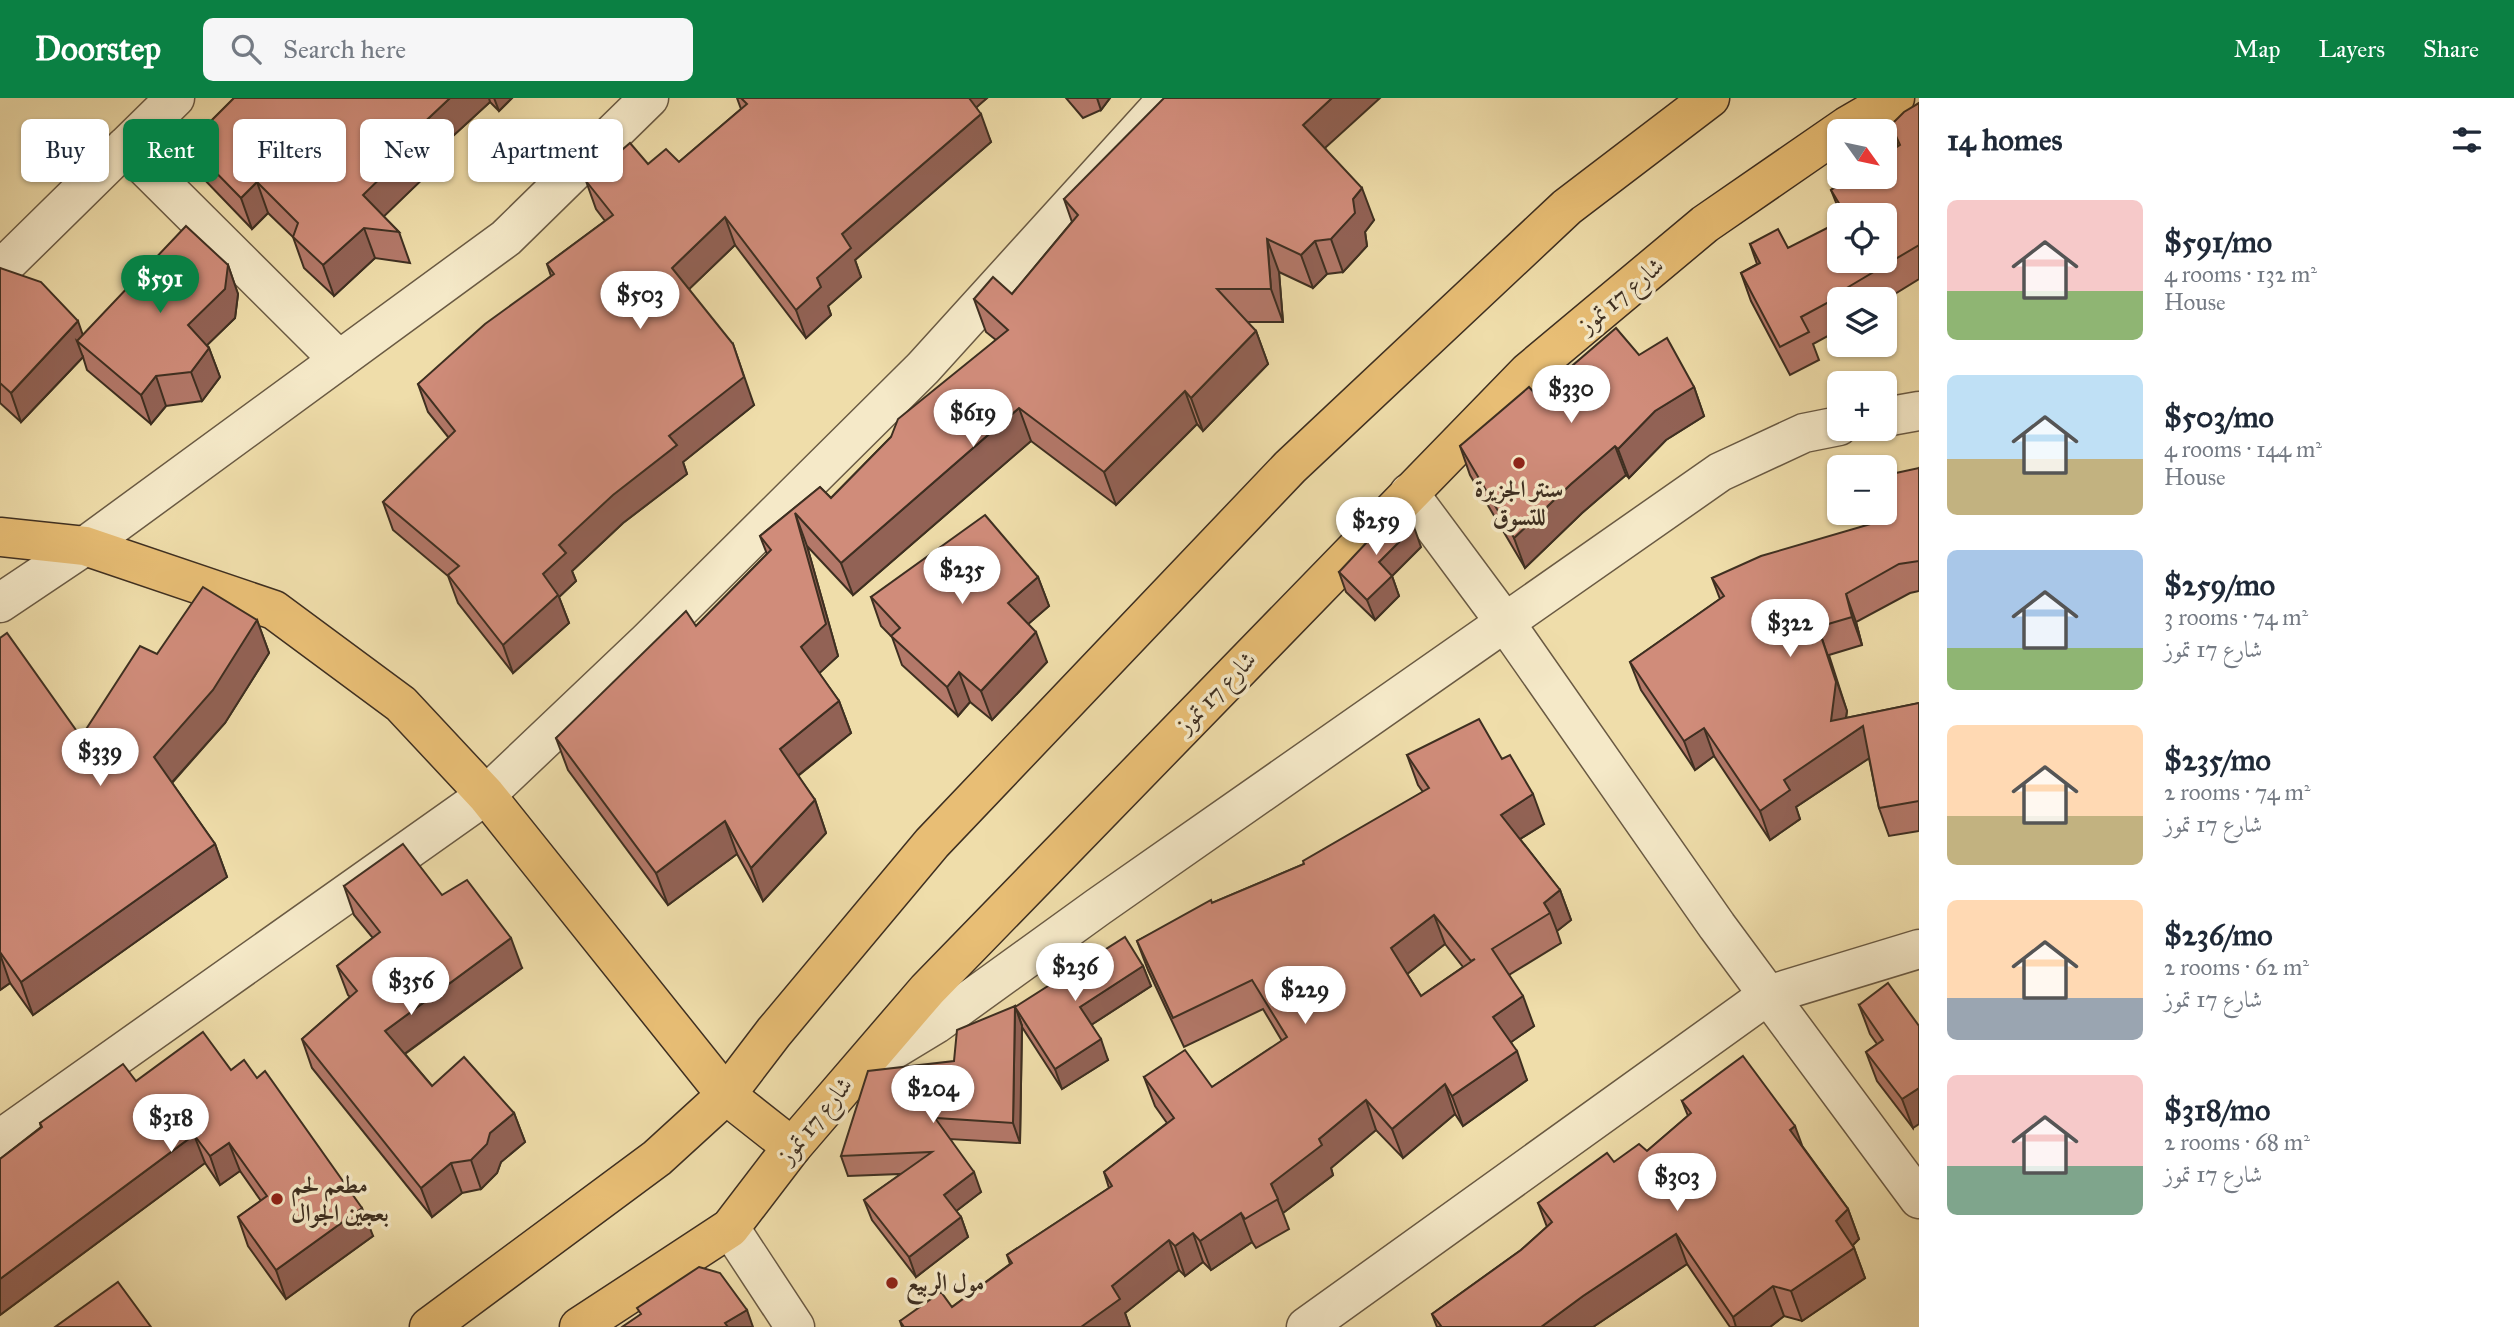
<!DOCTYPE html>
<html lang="en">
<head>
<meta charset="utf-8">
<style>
	:root { --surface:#fff; --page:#f6f6f7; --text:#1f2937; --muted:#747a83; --accent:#0b8043 }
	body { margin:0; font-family:"IM FELL Great Primer",Amiri,serif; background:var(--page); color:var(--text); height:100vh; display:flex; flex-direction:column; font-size:26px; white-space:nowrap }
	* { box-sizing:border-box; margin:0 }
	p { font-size:23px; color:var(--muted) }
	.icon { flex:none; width:38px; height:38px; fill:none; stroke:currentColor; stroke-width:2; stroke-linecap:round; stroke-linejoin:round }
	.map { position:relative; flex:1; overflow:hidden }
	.side { display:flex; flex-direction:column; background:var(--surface); width:595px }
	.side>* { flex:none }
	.top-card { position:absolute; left:21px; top:21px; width:665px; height:63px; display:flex; gap:14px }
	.needle { width:46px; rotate:123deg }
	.tools { position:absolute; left:1827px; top:21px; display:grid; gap:14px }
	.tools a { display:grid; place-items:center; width:70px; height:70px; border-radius:10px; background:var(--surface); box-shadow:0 2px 5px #0004; font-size:35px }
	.price { position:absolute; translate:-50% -60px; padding:0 16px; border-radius:24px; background:#fff; color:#222; font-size:23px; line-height:46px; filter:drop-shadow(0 2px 4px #0008) }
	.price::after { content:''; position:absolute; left:50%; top:42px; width:21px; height:16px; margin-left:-10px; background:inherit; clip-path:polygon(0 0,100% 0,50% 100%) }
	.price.selected { background:var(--accent); color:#fff }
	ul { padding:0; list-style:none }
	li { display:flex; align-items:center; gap:21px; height:175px; padding:0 28px }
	li span { display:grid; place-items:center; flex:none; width:196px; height:140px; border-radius:10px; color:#555 }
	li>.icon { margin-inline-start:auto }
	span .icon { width:84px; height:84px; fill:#fffc; stroke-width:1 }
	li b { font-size:30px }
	h2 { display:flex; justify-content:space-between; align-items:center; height:84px; padding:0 28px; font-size:30px }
	.tag { padding:0 24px; border-radius:10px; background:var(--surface); box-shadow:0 2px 5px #0004; font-size:24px; line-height:63px }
	.tag.selected { background:var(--accent); color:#fff }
	header { display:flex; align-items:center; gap:42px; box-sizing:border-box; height:98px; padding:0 35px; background:var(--accent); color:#fff }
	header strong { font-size:33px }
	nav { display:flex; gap:38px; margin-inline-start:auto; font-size:24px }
	.search { width:490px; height:63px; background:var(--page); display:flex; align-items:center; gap:18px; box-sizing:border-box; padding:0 24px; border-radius:10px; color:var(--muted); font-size:26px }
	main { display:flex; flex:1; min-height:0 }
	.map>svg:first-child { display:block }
</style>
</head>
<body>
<header>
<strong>Doorstep</strong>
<div class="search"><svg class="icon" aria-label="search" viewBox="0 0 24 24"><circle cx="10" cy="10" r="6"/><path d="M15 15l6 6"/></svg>Search here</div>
<nav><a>Map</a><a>Layers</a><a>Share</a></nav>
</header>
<main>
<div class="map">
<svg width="1919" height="1229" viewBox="0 0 1919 1229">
	<rect width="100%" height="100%" fill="#efddaa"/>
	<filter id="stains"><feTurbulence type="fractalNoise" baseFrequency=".00286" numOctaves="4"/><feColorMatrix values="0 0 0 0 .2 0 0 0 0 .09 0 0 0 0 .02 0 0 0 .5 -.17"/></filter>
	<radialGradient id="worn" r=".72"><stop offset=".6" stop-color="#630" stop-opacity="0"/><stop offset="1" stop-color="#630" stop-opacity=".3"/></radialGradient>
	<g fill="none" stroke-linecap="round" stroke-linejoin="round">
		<defs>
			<g id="minor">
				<path d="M125 49 339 262"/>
				<path d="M0 172 175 0"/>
				<path d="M1885 319 1919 313"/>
				<path d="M1409 395 1504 523 1717 828 1919 1101"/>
				<path d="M0 505 85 448 506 140 649 0"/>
				<path d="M865 969 936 926 1098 809 1720 374 1804 335 1839 328"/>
				<path d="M0 1041 486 697 648 543 923 270 1168 0"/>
				<path d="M730 1130 795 1229"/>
				<path d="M1306 1229 1768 897 1919 851"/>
			</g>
			<g id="major">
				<path d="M0 439 85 448 274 512 401 606 486 697 726 997 792 1049"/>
				<path d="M429 1229 657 1060 726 997 774 934 932 745 1290 369 1567 109 1710 0"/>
				<path d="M579 1229 730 1130 792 1049 927 892 1528 274 1705 126 1847 28 1895 0"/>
			</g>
		</defs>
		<!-- minor casing -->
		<use href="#minor" stroke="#6a5a43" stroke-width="41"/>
		<!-- major casing -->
		<use href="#major" stroke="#3e2f21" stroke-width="41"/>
		<!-- minor -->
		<use href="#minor" stroke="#f5e9c8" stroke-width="38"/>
		<!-- major -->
		<use href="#major" stroke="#e8be75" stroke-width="38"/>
	</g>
	<!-- wall -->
	<g fill="#b37869" stroke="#3e2f21" stroke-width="2" fill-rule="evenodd">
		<path d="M234 0H512L499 13 490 4 430 59 434 70 383 118 399 134 410 165 375 160 334 198 304 170 293 139 268 115 252 131 199 76 188 46Z"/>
		<path d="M737 0H987L976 9 991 44 855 162 861 179 828 208 831 217 806 240 735 147 689 191 754 307 683 364 687 376 623 425 572 473 576 483 559 499 569 525 513 575 458 505 448 478 393 432 383 404 449 340 428 314 418 286 551 178 547 166 605 123 596 111 586 83 648 66 679 64 741 11Z"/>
		<path d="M1066 0H1110L1101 12 1083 20Z"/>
		<path d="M1919 5V181L1885 202 1839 201V232L1813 246 1819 262 1790 277 1751 203 1741 175 1757 166 1750 146 1788 150 1885 117H1841L1831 92 1898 48 1891 27Z"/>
		<path d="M1325 50 1374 122 1365 134 1367 148 1343 174 1327 176 1313 190 1279 174 1283 224H1247L1256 233 1268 266 1203 333 1197 326 1116 407 1031 343 853 497 807 448 838 558 819 575 839 603 851 635 798 678 815 702 826 735 763 803 737 756 668 807 568 672 556 640 696 528 767 456 760 438 820 389 831 400 891 339 996 242 986 234 974 201 1012 196 1072 124 1064 101Z"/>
		<path d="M228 167 238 196 235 220 207 247 209 250 220 279 202 303 166 308 151 326 87 272 83 259 21 324 0 305V170L83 237Z"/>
		<path d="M1639 257 1694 289 1704 318 1666 342 1629 380 1626 377 1582 415 1525 470 1470 377 1460 348 1537 298Z"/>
		<path d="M1919 370V493L1910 495 1856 524 1862 547 1829 557 1847 613 1846 620 1919 605V733L1889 738 1879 710 1869 660 1796 709 1800 721 1770 742 1714 658 1695 672 1641 592 1630 564 1720 501 1712 480 1874 425Z"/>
		<path d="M1421 449 1392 478 1399 498 1375 522 1346 494 1339 474Z"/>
		<path d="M1038 479 1049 508 1028 526 1047 564 992 622 970 604 958 618 902 567 892 539 881 528 871 499Z"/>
		<path d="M257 522 269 555 225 625 172 685 215 746 227 779 33 917 10 885 0 892V540L81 639 157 556Z"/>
		<path d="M1407 657 1502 661 1544 726 1520 741 1560 792 1571 822 1557 833 1561 845 1509 877 1534 928 1511 944 1527 982 1463 1028 1455 1016 1403 1060 1376 1032 1331 1070 1333 1077 1283 1115 1289 1131 1256 1150 1252 1144 1211 1172 1203 1164 1185 1178 1179 1172 1125 1215 1130 1229H902L900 1223 952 1209 1010 1166 1007 1157 1109 1090 1104 1074 1167 1025 1155 1008 1144 979 1212 989 1282 943 1263 911 1184 949 1148 872 1137 843 1212 805 1304 766 1423 694 1418 687ZM1445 846 1463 869 1421 898 1407 876Z"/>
		<path d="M344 788 442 797 522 870 405 956 432 988 514 1015 525 1044 501 1064 497 1075 481 1091 462 1095 432 1119 312 970 302 941 350 899 348 897 337 868 373 840 354 817Z"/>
		<path d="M1143 868 1151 888 1091 927 1108 962 1062 991 1022 929 1015 909Z"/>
		<path d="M1859 907 1919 928 1913 1030 1877 983 1866 954 1877 946 1870 936Z"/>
		<path d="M1015 908 1022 928 1020 1045 950 1041 981 1094 956 1113 961 1119 968 1139 916 1179 872 1122 864 1102 901 1076 848 1078 841 1058 954 963Z"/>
		<path d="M231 972 373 1138 286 1201 248 1148 238 1119 261 1103 240 1073 220 1087 205 1065 0 1217V1061L41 1029 40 1025 136 983Z"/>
		<path d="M1682 1003 1803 1049 1848 1111 1859 1141 1853 1147 1865 1180 1802 1223 1784 1218 1770 1229H1730L1687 1166 1593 1229H1437L1432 1216 1521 1152 1547 1129 1538 1105 1614 1064 1647 1053 1688 1018Z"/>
	</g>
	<!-- shaded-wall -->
	<g fill="#926255" stroke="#3e2f21" stroke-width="2">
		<path d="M450 0H489L490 4 430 59 434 70 374 128 363 97 416 32Z"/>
		<path d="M494 0H512L499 13Z"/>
		<path d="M964 0H987L970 15Z"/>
		<path d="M1097 0H1110L1101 12Z"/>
		<path d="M1332 0H1380L1314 60 1303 27Z"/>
		<path d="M981 16 991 44 855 162 861 179 828 208 831 217 806 240 796 212 817 180 842 136Z"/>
		<path d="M257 84 268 115 252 131 241 100Z"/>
		<path d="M1362 90 1374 122 1365 134 1367 148 1343 174 1331 141 1353 101Z"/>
		<path d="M725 119 735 147 682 198 672 170Z"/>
		<path d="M364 130 375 160 334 198 323 167Z"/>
		<path d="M1267 141 1279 174 1283 224 1271 191Z"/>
		<path d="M1315 143 1327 176 1313 190 1301 157Z"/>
		<path d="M228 167 238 196 235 220 198 256 188 227Z"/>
		<path d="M78 223 88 252 77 243 83 259 21 324 11 295Z"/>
		<path d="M1256 233 1268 266 1203 333 1191 300Z"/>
		<path d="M733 246 754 307 683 364 687 376 623 425 572 473 576 483 559 499 569 525 513 575 503 547 559 447 669 338Z"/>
		<path d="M209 250 220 279 202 303 191 274Z"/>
		<path d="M156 278 166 308 151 326 141 297Z"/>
		<path d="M1694 289 1704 318 1666 342 1629 380 1618 351 1655 313Z"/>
		<path d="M1185 293 1197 326 1116 407 1104 374Z"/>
		<path d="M1019 310 1031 343 853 497 841 465Z"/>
		<path d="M1615 348 1626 377 1582 415 1525 470 1514 440 1571 386Z"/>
		<path d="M795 415 807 448 838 558 812 582 801 549Z"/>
		<path d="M1414 429 1421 449 1392 478 1399 498 1375 522 1367 502 1379 464Z"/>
		<path d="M1038 479 1049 508 1019 534 1008 505Z"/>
		<path d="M1846 496 1856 524 1862 547 1852 519Z"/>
		<path d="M257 522 269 555 225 625 165 692 154 659Z"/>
		<path d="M1818 529 1847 613 1842 642 1863 628 1874 657 1796 709 1800 721 1770 742 1760 713 1831 623Z"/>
		<path d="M1036 534 1047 564 992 622 981 593Z"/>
		<path d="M959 574 970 604 958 618 947 589Z"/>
		<path d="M839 603 851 635 791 683 780 651Z"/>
		<path d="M1704 630 1714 658 1695 672 1684 643Z"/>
		<path d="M1533 696 1544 726 1512 746 1501 717Z"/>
		<path d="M815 702 826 735 763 803 751 770Z"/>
		<path d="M725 723 737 756 668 807 656 775Z"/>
		<path d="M215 746 227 779 33 917 21 884Z"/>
		<path d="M1560 792 1571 822 1557 833 1550 815 1544 805Z"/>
		<path d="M1434 817 1445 846 1402 880 1391 850Z"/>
		<path d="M511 840 522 870 396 962 385 933Z"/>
		<path d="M0 856 10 885 0 892Z"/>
		<path d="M1143 868 1151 888 1088 929 1080 909Z"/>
		<path d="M1523 898 1534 928 1504 949 1493 919Z"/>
		<path d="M1015 908 1022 928 1020 1045 1013 1025Z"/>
		<path d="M1101 941 1108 962 1062 991 1055 971Z"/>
		<path d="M1517 953 1527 982 1463 1028 1452 998Z"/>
		<path d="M1445 986 1455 1016 1403 1060 1392 1031Z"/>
		<path d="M1919 990V1026L1913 1030 1902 1001Z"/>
		<path d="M1366 1002 1376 1032 1331 1070 1333 1077 1283 1115 1271 1086 1319 1041Z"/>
		<path d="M514 1015 525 1044 501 1064 497 1075 481 1091 471 1062 490 1035Z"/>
		<path d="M1795 1028 1806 1058 1790 1032Z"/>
		<path d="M194 1037 205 1065 0 1217V1181Z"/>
		<path d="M229 1045 240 1073 220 1087 210 1058Z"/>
		<path d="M451 1065 462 1095 432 1119 421 1090Z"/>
		<path d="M974 1074 981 1094 951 1117 944 1097Z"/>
		<path d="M362 1110 373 1138 286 1201 276 1172Z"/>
		<path d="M1848 1111 1859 1141 1847 1153 1836 1123Z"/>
		<path d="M1241 1115 1252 1144 1211 1172 1200 1143Z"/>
		<path d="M961 1119 968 1139 916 1179 909 1159Z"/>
		<path d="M1193 1135 1203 1164 1185 1178 1175 1148Z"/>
		<path d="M1676 1136 1687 1166 1593 1229H1541L1583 1198Z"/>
		<path d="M1169 1142 1179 1172 1125 1215 1130 1229H1081L1112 1188Z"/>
		<path d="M1854 1150 1865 1180 1802 1223 1791 1193Z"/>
		<path d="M1773 1188 1784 1218 1770 1229H1736L1733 1219Z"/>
		<path d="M747 1212 753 1229H726L725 1225Z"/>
	</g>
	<!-- building -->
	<g fill="#d08c7a" stroke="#3e2f21" stroke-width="2" fill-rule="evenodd">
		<path d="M234 0H450L416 32 423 39 363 97 399 134 364 130 323 167 293 139 298 125 257 84 241 100 188 46Z"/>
		<path d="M741 0H969L981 16 842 136 851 150 817 180 821 189 796 212 725 119 672 170 733 246 744 279 669 338 677 347 613 397 559 447 566 455 543 476 558 497 503 547 448 477 459 468 383 404 455 333 418 286 485 226 554 176 547 166 613 117 586 83 630 45 648 66 666 51 679 64 747 6Z"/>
		<path d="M1164 0H1332L1303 27 1362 90 1353 101 1355 115 1331 141 1315 143 1301 157 1267 141 1271 191H1217L1256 233 1191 300 1185 293 1104 374 1019 310 841 465 795 415 826 526 801 549 839 603 780 651 815 702 751 770 725 723 656 775 556 640 686 513 696 528 771 452 760 438 820 389 831 400 891 339 898 321 1008 232 974 201 993 179 1012 196 1078 117 1064 101Z"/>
		<path d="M1919 5V147L1840 194 1842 197 1801 219 1809 234 1780 249 1741 175 1760 165 1750 146 1778 131 1788 150 1839 124V163H1885V117H1846L1831 92 1852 79H1885V57L1900 47 1891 27 1904 14Z"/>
		<path d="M186 128 228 167 225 191 188 227 209 250 191 274 156 278 141 297 77 243Z"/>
		<path d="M0 170 41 184 78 223 11 295 0 285Z"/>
		<path d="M1616 230 1639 257 1667 240 1694 289 1655 313 1618 351 1615 348 1571 386 1514 440 1460 348 1529 289 1537 298Z"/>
		<path d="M1919 370V463L1899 466 1846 496 1852 519 1818 529 1836 584 1831 623 1919 605V703L1879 710 1863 628 1784 682 1790 692 1760 713 1704 630 1684 643 1630 564 1724 498 1712 480 1761 458 1874 425 1873 415H1885V384L1896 375Z"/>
		<path d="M1397 412 1414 429 1379 464 1392 478 1367 502 1339 474Z"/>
		<path d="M985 417 1038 479 1008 505 1036 534 981 593 959 574 947 589 891 538 900 530 871 499Z"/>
		<path d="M203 489 257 522 213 592 154 659 215 746 21 884 0 854V540L7 535 81 639 140 548 157 556Z"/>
		<path d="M1479 621 1502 661 1510 657 1533 696 1501 717 1560 792 1544 805 1550 815 1492 851 1523 898 1493 919 1517 953 1452 998 1445 986 1392 1031 1366 1002 1319 1041 1322 1047 1271 1086 1278 1101 1245 1121 1241 1115 1200 1143 1193 1135 1175 1148 1169 1142 1112 1188 1120 1201 1081 1229H904L900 1223 941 1194 952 1209 1012 1165 1007 1157 1112 1088 1104 1074 1174 1020 1144 979 1185 952 1212 989 1287 939 1252 882 1173 920 1137 843 1211 802 1212 805 1304 766 1303 763 1429 690 1407 657ZM1434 817 1471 863 1475 861 1421 898 1391 850Z"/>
		<path d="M403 746 442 797 467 782 511 840 385 933 432 988 464 959 514 1015 490 1035 487 1046 471 1062 451 1065 421 1090 302 941 357 893 337 868 380 834 344 788Z"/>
		<path d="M1125 839 1143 868 1080 909 1101 941 1055 971 1015 909Z"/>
		<path d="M1888 885 1919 928V990L1902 1001 1866 954 1883 942 1859 907Z"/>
		<path d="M1015 908 1013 1025 935 1020 974 1074 944 1097 961 1119 909 1159 864 1102 932 1054 841 1058 868 973 954 963 957 932Z"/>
		<path d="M203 934 231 972 244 962 257 980 265 973 362 1110 276 1172 238 1119 267 1098 229 1045 210 1058 194 1037 0 1181V1061L42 1029 40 1025 123 966 136 983Z"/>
		<path d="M1743 958 1795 1028 1790 1032 1848 1111 1836 1123 1854 1150 1791 1193 1773 1188 1733 1219 1676 1136 1583 1198 1541 1229H1439L1441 1228 1432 1216 1521 1152 1552 1124 1538 1105 1607 1055 1614 1064 1639 1046 1647 1053 1691 1015 1682 1003Z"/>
		<path d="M699 1169 720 1175 747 1212 725 1225 728 1229H622L641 1216 637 1210Z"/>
		<path d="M118 1184 151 1229H55Z"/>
	</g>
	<!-- markers -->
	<g fill="#8f2418" stroke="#f5e9c8" stroke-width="2.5">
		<circle cx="1519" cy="365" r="7"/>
		<circle cx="277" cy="1101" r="7"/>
		<circle cx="892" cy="1185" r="7"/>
	</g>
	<g text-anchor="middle" stroke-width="7" stroke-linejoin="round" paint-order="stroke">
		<!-- street labels -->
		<g font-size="24" fill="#3e2f21" stroke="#f5e9c8">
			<text transform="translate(1621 197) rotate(-40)" y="8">شارع 17 تموز</text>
			<text transform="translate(1216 594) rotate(-46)" y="8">شارع 17 تموز</text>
			<text transform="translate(815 1022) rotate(-51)" y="8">شارع 17 تموز</text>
		</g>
		<!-- poi labels -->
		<g font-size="24" font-weight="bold" fill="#3e2f21" stroke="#f5e9c8" text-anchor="start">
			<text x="1519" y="399" text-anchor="middle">سنتر الجزيرة<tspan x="1519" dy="28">للتسوق</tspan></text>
			<text x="291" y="1095">مطعم لحم<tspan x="291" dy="28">بعجين الجوال</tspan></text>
			<text x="906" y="1193">مول الربيع</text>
		</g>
	</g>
	<rect width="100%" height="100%" filter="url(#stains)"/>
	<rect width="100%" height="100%" fill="url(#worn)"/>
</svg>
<div class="tools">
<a><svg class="needle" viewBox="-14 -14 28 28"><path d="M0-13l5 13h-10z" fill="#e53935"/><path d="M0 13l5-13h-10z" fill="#747a83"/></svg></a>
<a><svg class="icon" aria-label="locate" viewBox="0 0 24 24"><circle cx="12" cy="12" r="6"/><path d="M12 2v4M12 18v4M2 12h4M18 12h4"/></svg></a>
<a><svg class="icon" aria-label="layers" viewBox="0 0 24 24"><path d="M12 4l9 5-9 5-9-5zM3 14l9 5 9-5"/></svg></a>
<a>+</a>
<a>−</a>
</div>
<b class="price selected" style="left:160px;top:217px">$591</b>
<b class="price" style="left:640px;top:233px">$503</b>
<b class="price" style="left:1571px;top:327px">$330</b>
<b class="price" style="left:973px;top:351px">$619</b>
<b class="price" style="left:1376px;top:459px">$259</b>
<b class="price" style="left:962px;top:508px">$235</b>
<b class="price" style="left:1790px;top:561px">$322</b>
<b class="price" style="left:100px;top:690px">$339</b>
<b class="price" style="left:1075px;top:905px">$236</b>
<b class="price" style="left:411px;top:919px">$356</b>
<b class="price" style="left:1305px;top:928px">$229</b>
<b class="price" style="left:933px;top:1027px">$204</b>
<b class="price" style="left:171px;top:1056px">$318</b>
<b class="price" style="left:1677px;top:1115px">$303</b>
<div class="top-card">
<a class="tag">Buy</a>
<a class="tag selected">Rent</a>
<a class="tag">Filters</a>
<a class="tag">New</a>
<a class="tag">Apartment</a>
</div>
</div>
<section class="side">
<h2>14 homes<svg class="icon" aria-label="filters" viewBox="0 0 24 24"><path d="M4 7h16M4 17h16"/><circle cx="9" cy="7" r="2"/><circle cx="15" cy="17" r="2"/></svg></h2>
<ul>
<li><span style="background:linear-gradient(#f6c9c9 65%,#8fb573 0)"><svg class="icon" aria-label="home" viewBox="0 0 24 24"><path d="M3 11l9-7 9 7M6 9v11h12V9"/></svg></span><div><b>$591/mo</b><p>4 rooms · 132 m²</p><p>House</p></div></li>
<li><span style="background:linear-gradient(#bfe0f5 60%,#c2b280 0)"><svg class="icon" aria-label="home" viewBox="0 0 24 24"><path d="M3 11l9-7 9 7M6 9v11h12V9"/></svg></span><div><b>$503/mo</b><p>4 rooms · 144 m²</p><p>House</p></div></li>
<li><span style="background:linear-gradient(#a9c7e8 70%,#8fb573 0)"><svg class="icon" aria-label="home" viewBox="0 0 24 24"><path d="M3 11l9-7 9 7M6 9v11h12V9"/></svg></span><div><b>$259/mo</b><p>3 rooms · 74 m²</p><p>شارع 17 تموز</p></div></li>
<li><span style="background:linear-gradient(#ffd9b3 65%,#c2b280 0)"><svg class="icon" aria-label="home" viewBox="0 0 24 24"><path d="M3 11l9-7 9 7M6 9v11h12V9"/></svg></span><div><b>$235/mo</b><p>2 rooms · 74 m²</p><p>شارع 17 تموز</p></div></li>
<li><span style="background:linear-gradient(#ffd9b3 70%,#9aa5b1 0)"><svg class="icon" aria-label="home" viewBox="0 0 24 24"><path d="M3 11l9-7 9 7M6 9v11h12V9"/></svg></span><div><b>$236/mo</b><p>2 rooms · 62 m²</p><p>شارع 17 تموز</p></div></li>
<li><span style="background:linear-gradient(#f6c9c9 65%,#7fa58c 0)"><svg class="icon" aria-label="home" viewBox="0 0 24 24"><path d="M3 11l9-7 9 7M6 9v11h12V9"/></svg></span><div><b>$318/mo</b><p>2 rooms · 68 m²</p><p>شارع 17 تموز</p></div></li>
</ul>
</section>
</main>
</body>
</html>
